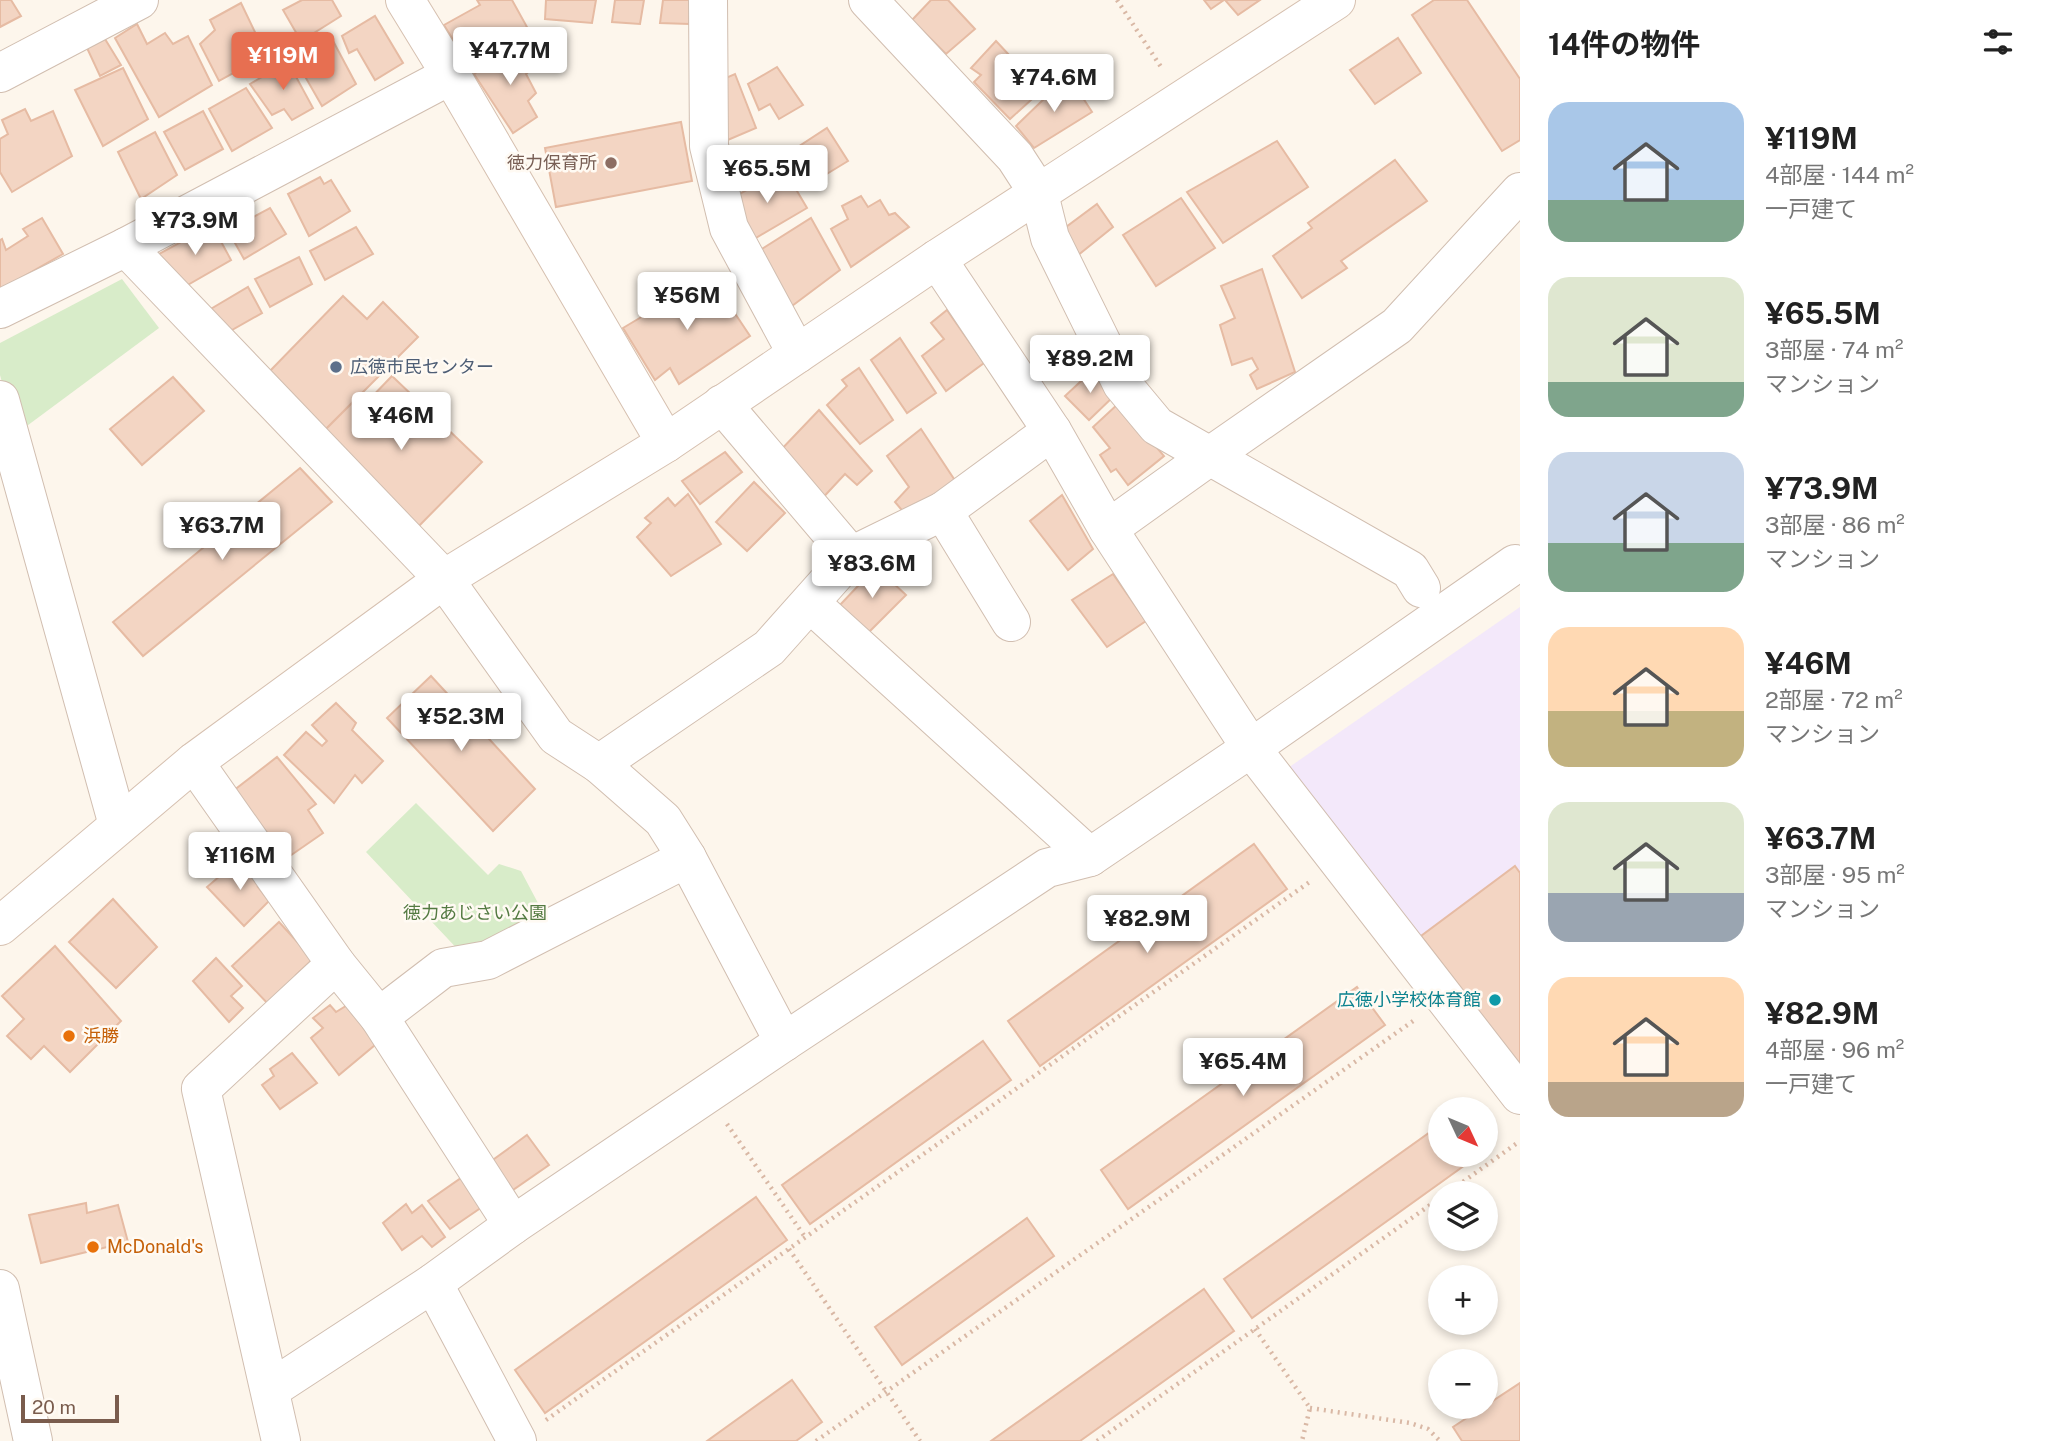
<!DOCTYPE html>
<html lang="ja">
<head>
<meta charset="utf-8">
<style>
	:root { --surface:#fff; --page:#f6f6f6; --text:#222; --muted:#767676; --accent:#e76f51 }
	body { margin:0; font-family:"Public Sans","Noto Sans JP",sans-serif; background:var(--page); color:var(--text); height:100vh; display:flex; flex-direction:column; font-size:26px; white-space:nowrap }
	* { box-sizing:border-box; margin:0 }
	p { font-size:23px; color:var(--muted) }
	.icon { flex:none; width:38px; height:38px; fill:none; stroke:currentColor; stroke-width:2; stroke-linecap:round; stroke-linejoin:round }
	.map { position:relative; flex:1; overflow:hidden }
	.panel { display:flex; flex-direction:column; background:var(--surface); width:525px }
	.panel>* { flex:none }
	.needle { width:46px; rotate:134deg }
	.controls { position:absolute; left:1428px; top:1097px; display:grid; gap:14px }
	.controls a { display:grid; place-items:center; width:70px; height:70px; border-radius:50%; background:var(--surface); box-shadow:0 4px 10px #0003; font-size:35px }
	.scale { position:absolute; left:21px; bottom:18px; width:98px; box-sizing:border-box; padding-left:7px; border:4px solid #7a5c4d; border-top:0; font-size:19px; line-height:24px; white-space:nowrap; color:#7a5c4d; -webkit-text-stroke:5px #fffaf3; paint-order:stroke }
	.price { position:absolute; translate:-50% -60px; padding:0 16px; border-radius:7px; background:#fff; color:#222; font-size:23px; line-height:46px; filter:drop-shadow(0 2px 4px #0008) }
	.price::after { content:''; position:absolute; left:50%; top:42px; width:21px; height:16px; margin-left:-10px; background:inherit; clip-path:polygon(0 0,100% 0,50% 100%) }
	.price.current { background:var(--accent); color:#fff }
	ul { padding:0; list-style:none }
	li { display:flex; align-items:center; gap:21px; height:175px; padding:0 28px }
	li span { display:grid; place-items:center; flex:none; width:196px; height:140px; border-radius:21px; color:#555 }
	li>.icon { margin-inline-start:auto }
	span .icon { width:84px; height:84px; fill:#fffc; stroke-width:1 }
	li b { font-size:30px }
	h2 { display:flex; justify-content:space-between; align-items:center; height:84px; padding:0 28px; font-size:30px }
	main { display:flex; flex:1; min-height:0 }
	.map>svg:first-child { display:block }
</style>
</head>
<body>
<main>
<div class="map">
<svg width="1520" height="1441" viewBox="0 0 1520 1441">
	<rect width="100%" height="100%" fill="#fdf6ec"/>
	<!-- education -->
	<path fill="#f3e8fa" d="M1520 607V1069L1288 768Z"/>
	<!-- green -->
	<g fill="#d8ecc9">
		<path d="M122 279 159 328 16 434 0 375V343Z"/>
		<path d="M416 803 488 875 499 864 521 871 547 920 464 956 366 852Z"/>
	</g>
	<!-- building -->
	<g fill="#f3d5c3" stroke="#e6bba3" stroke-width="2">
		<path d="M0 0H11L21 16 0 27Z"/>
		<path d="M302 0H332L341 16 301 41 283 10Z"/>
		<path d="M477 0H512L527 27 466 61 444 25 480 5Z"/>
		<path d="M546 0H596L592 23 545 19Z"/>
		<path d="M615 0H644L640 24 612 22Z"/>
		<path d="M663 0H691L689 24 660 23Z"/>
		<path d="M931 0H948L975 29 946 54 912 20Z"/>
		<path d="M1204 0H1224L1211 9Z"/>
		<path d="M1225 0H1260L1238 15Z"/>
		<path d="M1434 0H1467L1520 79V140L1502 151 1412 15Z"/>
		<path d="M241 3 266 55 219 81 200 44 215 30 210 20Z"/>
		<path d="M375 16 403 63 375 80 357 49 349 53 342 36Z"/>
		<path d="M137 24 147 44 165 33 173 44 188 36 212 85 159 117 115 38Z"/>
		<path d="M1398 38 1421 73 1375 104 1350 70Z"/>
		<path d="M105 39 121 65 100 76 87 48Z"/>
		<path d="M332 39 356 84 322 106 295 59Z"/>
		<path d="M996 41 1042 90 1010 119 974 82 981 75 971 68Z"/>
		<path d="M521 43 534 67 526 74 536 93 528 101 537 117 513 133 474 74Z"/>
		<path d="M288 62 313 108 292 120 284 109 272 115 250 84Z"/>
		<path d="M777 67 803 105 779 119 770 104 759 110 748 84Z"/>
		<path d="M123 68 148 119 103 146 75 90Z"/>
		<path d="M735 74 756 128 723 142 714 83Z"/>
		<path d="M1070 78 1092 112 1034 148 1016 126 1047 96Z"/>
		<path d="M246 88 272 128 232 151 209 109Z"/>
		<path d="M25 109 31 121 53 111 72 156 12 192 0 172V139L8 134 2 120Z"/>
		<path d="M203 111 223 149 185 170 164 132Z"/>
		<path d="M681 122 692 181 556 207 545 148Z"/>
		<path d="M827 128 848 161 807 186 787 154Z"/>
		<path d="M155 132 177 175 141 199 118 152Z"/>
		<path d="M1277 141 1308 187 1223 243 1187 192Z"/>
		<path d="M1395 160 1427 201 1341 261 1347 268 1302 298 1273 256 1312 228 1308 223Z"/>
		<path d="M784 169 807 208 749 242 729 200Z"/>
		<path d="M320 177 324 184 331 180 350 211 309 236 288 194Z"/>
		<path d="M861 196 868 207 880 200 889 215 895 213 909 227 851 267 831 229 848 219 842 206Z"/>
		<path d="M1181 198 1215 248 1156 286 1123 235Z"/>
		<path d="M1097 204 1113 227 1077 256 1058 233Z"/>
		<path d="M270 208 286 234 244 259 222 220 241 210 246 221Z"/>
		<path d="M42 218 63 254 0 290V240L2 239 6 250 28 236 23 229Z"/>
		<path d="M811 218 840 270 784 312 757 252Z"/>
		<path d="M212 225 231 260 179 290 157 255Z"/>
		<path d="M356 227 373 254 325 280 310 251Z"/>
		<path d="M299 257 312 284 270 307 255 279Z"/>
		<path d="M1262 269 1295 372 1257 389 1250 375 1258 369 1252 358 1232 365 1220 325 1235 318 1221 286Z"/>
		<path d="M710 276 750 336 679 384 670 368 655 380 623 328Z"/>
		<path d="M248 287 262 313 225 334 209 310Z"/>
		<path d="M343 296 367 319 383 302 418 337 321 434 266 375Z"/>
		<path d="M947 310 984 363 946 391 922 356 944 339 931 323Z"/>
		<path d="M900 338 936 393 907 413 871 360Z"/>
		<path d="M859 368 893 420 860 444 827 405 847 386 842 380Z"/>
		<path d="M1093 370 1115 395 1089 420 1065 396Z"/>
		<path d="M392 376 482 462 412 533 319 436 359 396 366 403Z"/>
		<path d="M173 377 204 411 142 465 110 429Z"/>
		<path d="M1119 403 1164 456 1128 485 1116 469 1111 472 1100 455 1110 448 1093 427Z"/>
		<path d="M819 410 872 471 857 485 845 474 818 503 775 456Z"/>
		<path d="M921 429 956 482 906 515 895 502 909 487 887 456Z"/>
		<path d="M725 452 742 472 700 504 682 481Z"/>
		<path d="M300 468 332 502 143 656 113 622Z"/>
		<path d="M754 482 785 513 747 551 716 522Z"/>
		<path d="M688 494 721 544 671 576 637 537 651 523 645 518 668 498 675 506Z"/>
		<path d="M1062 495 1093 549 1068 570 1030 521Z"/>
		<path d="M876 567 906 595 867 634 839 606Z"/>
		<path d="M1113 574 1146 621 1107 647 1072 600Z"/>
		<path d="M431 676 535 789 493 831 387 718Z"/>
		<path d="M336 703 356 723 352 730 383 761 362 783 355 775 334 803 284 755 306 732 322 746 327 741 312 725Z"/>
		<path d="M277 757 316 804 308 810 323 833 287 858 233 791Z"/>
		<path d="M1254 844 1287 889 1040 1066 1008 1021Z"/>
		<path d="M241 858 264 885 258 887 269 901 244 926 207 887Z"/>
		<path d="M1515 866 1520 873V1065L1421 936Z"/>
		<path d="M113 899 157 947 116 988 69 942Z"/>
		<path d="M279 922 313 959 296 975 301 980 271 1007 232 966Z"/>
		<path d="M55 946 121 1021 70 1072 44 1046 31 1059 7 1036 24 1019 2 996Z"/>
		<path d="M216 958 242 986 231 996 243 1008 229 1022 193 981Z"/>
		<path d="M1357 987 1385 1025 1128 1209 1101 1170Z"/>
		<path d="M349 1004 375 1045 339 1075 311 1038 323 1028 313 1018 330 1005 336 1012Z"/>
		<path d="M983 1041 1011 1080 810 1224 782 1185Z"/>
		<path d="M292 1053 317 1083 280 1109 262 1085 274 1076 270 1069Z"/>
		<path d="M1440 1125V1155H1479L1252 1318 1224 1279Z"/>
		<path d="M527 1135 549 1165 510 1192 490 1162Z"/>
		<path d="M461 1178 482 1207 450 1229 428 1201Z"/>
		<path d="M756 1197 787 1240 545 1413 515 1370Z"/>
		<path d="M86 1203 87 1213 118 1205 128 1242 41 1263 29 1215Z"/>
		<path d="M406 1204 412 1213 422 1205 445 1237 432 1247 422 1236 402 1250 383 1223Z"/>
		<path d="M1027 1218 1054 1256 902 1365 875 1327Z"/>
		<path d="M1204 1289 1234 1331 1080 1441H991Z"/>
		<path d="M792 1380 822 1422 796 1441H707Z"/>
		<path d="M1520 1383V1441H1462L1453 1427Z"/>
	</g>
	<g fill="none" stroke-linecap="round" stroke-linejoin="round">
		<defs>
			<g id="street">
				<path d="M708 0 709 146 729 228 797 354"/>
				<path d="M868 0 1015 157 1039 194 1050 238 1122 384 1157 426 1410 570 1421 588"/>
				<path d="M0 73 139 0"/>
				<path d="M126 247 444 579 556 736 599 764 663 820 687 858 784 1042"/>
				<path d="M937 259 1052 431 1108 529 1251 748 1520 1095"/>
				<path d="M0 309 126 247 451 75"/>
				<path d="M0 400 118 825"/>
				<path d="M722 404 851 556"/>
				<path d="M943 511 1011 622"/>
				<path d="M1108 529 1210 456 1397 326 1520 192"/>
				<path d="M810 603 1090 857"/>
				<path d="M194 762 336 964 379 1017 513 1225"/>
				<path d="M599 764 769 648 851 556 943 511 1052 431"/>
				<path d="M379 1017 443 968 488 960 687 858"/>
				<path d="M433 1283 517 1441"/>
				<path d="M0 1289 33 1441"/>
				<path d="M271 1389 433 1283 513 1225 784 1042 1047 868 1090 857 1251 748 1515 564"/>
				<path d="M281 1441 201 1089 336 964"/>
			</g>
			<g id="secondary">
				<path d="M405 0 451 75 666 443"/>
				<path d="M0 926 194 762 444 579 666 443 937 259 1336 0"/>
			</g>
		</defs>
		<!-- street casing -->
		<use href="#street" stroke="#d1beb0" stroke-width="40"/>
		<!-- secondary casing -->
		<use href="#secondary" stroke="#d6c0b0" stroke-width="40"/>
		<!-- path -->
		<g stroke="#d9b8a5" stroke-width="4.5" stroke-dasharray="2 5" stroke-linecap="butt">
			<path d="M1117 0 1163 70"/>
			<path d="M727 1124 805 1237"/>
			<path d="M1446 1194 1520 1141"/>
			<path d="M789 1249 920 1441"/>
			<path d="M1255 1329 1310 1408 1302 1441"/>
			<path d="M1310 1408 1410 1423 1428 1429 1440 1441"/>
			<path d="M546 1420 1311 881"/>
			<path d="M816 1441 1416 1019"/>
			<path d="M1097 1441 1440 1198"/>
		</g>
		<!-- street -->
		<use href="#street" stroke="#fff" stroke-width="38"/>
		<!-- secondary -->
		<use href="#secondary" stroke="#fff" stroke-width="38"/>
	</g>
	<!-- markers -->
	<circle fill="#8d6e63" stroke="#fffaf3" stroke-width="2.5" cx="611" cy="163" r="7"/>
	<circle fill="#5c6f8a" stroke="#fffaf3" stroke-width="2.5" cx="336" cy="367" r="7"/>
	<circle fill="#0f9aa8" stroke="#fffaf3" stroke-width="2.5" cx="1495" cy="1000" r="7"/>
	<g fill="#e8710a" stroke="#fffaf3" stroke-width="2.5">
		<circle cx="69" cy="1036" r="7"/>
		<circle cx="93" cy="1247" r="7"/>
	</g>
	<g text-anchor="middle" stroke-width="5" stroke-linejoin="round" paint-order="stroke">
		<!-- education labels -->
		<g font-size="18" fill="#785e54" stroke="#fffaf3" text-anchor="end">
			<text x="597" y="169">徳力保育所</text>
		</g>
		<!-- service labels -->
		<g font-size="18" fill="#4e5e75" stroke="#fffaf3" text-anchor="start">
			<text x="350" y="373">広徳市民センター</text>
		</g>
		<!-- park labels -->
		<g font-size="18" fill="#537a41" stroke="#fffaf3">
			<text x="475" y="919">徳力あじさい公園</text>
		</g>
		<!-- culture labels -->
		<g font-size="18" fill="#0d838f" stroke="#fffaf3" text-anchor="end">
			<text x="1481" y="1006">広徳小学校体育館</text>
		</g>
		<!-- food labels -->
		<g font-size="18" fill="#c56008" stroke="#fffaf3" text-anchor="start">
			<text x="83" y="1042">浜勝</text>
			<text x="107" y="1253">McDonald's</text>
		</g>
	</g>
</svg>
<div class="controls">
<a><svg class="needle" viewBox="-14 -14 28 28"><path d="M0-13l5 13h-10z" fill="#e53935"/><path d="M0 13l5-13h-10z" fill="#767676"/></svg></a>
<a><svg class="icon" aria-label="layers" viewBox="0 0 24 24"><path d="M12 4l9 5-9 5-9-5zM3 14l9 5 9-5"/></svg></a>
<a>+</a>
<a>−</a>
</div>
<div class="scale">20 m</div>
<b class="price" style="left:510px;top:87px">¥47.7M</b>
<b class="price current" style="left:283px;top:92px">¥119M</b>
<b class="price" style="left:1054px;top:114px">¥74.6M</b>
<b class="price" style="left:767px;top:205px">¥65.5M</b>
<b class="price" style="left:195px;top:257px">¥73.9M</b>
<b class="price" style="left:687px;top:332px">¥56M</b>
<b class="price" style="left:1090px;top:395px">¥89.2M</b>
<b class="price" style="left:401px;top:452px">¥46M</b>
<b class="price" style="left:222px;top:562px">¥63.7M</b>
<b class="price" style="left:872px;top:600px">¥83.6M</b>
<b class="price" style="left:461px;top:753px">¥52.3M</b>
<b class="price" style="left:240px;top:892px">¥116M</b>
<b class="price" style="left:1147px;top:955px">¥82.9M</b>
<b class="price" style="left:1243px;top:1098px">¥65.4M</b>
</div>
<section class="panel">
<h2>14件の物件<svg class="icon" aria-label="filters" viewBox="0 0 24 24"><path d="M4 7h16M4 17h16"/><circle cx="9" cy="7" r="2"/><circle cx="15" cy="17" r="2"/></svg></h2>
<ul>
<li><span style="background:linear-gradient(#a9c7e8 70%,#7fa58c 0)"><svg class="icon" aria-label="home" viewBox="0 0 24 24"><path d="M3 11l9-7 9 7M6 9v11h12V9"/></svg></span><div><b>¥119M</b><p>4部屋 · 144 m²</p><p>一戸建て</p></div></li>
<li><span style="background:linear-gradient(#dfe7d0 75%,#7fa58c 0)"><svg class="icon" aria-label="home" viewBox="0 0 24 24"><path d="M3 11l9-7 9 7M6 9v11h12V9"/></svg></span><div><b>¥65.5M</b><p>3部屋 · 74 m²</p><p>マンション</p></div></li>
<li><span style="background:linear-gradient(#c9d6e8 65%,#7fa58c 0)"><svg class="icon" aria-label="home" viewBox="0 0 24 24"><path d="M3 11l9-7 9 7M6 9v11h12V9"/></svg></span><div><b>¥73.9M</b><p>3部屋 · 86 m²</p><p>マンション</p></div></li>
<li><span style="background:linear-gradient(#ffd9b3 60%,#c2b280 0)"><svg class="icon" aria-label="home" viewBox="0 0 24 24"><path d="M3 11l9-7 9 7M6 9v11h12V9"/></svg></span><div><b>¥46M</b><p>2部屋 · 72 m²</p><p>マンション</p></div></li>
<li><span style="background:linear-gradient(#dfe7d0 65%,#9aa5b1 0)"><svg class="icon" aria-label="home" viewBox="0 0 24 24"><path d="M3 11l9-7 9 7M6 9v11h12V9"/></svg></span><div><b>¥63.7M</b><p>3部屋 · 95 m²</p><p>マンション</p></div></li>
<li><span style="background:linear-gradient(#ffd9b3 75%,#b9a48a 0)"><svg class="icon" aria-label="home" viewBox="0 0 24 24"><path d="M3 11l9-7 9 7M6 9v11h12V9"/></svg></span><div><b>¥82.9M</b><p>4部屋 · 96 m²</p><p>一戸建て</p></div></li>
</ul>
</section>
</main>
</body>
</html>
